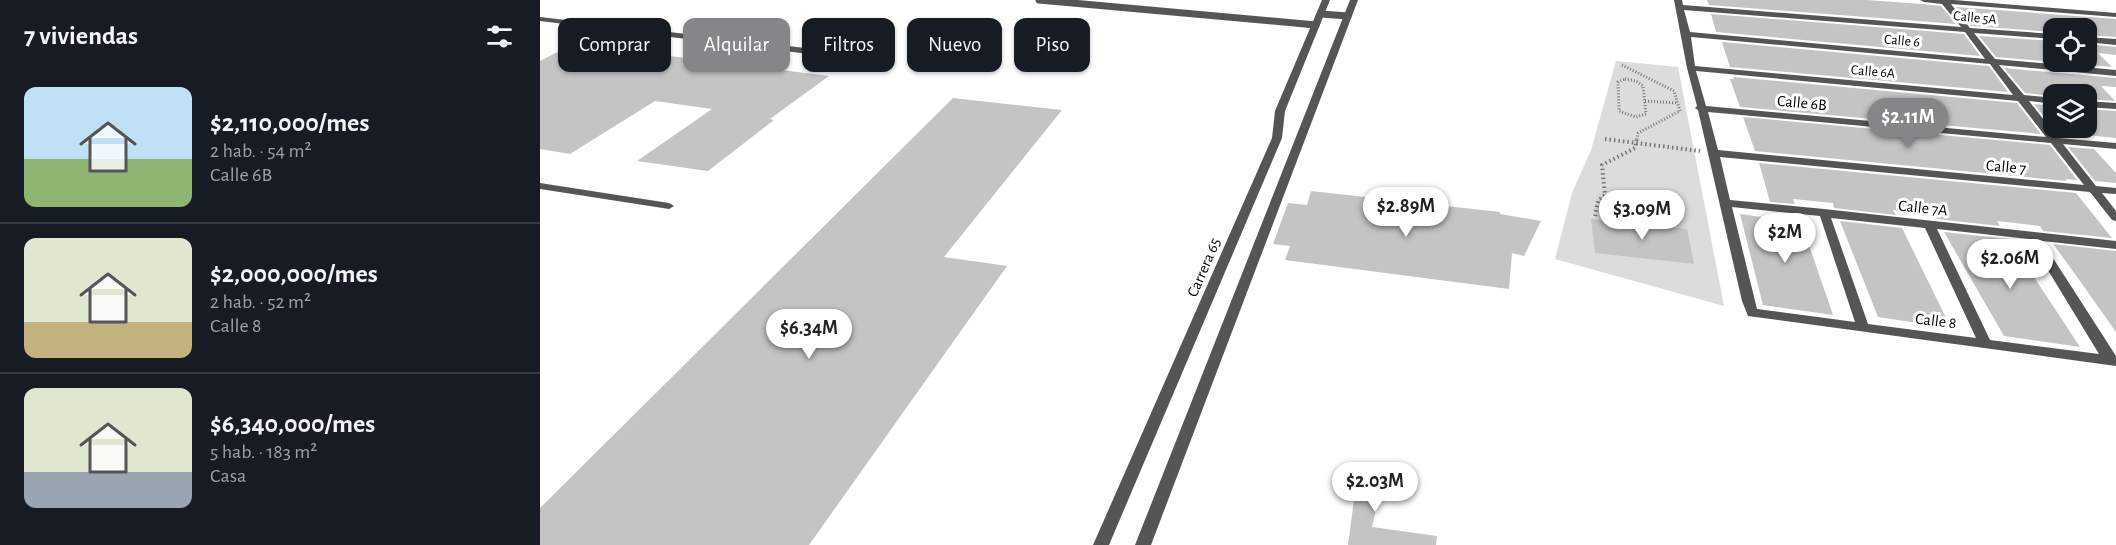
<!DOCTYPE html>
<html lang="es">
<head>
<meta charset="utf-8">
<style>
	:root { --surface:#171b24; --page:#242831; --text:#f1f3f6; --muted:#9ea1a6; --line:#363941; --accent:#858687 }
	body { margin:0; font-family:"Alegreya Sans",sans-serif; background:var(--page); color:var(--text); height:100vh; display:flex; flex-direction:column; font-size:22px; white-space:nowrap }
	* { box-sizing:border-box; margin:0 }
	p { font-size:20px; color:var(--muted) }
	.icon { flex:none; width:33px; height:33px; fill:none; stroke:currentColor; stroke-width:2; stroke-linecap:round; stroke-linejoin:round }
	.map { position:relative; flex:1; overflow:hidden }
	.side { display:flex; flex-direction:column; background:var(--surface); width:540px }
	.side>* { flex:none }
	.guide { position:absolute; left:18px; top:18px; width:570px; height:54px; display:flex; gap:12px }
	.tools { position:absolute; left:1503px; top:18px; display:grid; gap:12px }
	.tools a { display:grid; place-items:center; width:54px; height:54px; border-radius:12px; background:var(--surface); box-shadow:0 2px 4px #0004; font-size:30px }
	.price { position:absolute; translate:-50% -51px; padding:0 14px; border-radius:21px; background:#fff; color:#222; font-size:20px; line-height:39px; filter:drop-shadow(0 2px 3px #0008) }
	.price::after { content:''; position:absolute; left:50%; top:36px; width:18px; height:14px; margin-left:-9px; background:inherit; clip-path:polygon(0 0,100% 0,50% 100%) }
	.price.active { background:var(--accent); color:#fff }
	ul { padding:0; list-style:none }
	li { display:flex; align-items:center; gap:18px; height:150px; padding:0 24px }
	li+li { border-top:2px solid var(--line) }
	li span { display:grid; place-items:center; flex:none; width:168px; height:120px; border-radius:12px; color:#555 }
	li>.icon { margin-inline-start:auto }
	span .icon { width:72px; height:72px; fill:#fffc; stroke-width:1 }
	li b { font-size:26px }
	h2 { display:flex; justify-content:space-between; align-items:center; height:72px; padding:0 24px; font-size:26px }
	.tag { padding:0 21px; border-radius:12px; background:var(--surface); box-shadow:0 2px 4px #0004; font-size:21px; line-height:54px }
	.tag.active { background:var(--accent); color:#fff }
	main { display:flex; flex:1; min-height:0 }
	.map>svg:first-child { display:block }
</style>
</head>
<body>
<main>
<section class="side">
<h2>7 viviendas<svg class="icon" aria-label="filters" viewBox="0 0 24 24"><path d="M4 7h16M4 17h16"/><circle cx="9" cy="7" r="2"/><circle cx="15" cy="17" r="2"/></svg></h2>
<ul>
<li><span style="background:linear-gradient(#bfe0f5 60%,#8fb573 0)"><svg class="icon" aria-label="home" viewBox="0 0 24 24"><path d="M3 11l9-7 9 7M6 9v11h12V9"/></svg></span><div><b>$2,110,000/mes</b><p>2 hab. · 54 m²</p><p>Calle 6B</p></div></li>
<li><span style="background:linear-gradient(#dfe7d0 70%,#c2b280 0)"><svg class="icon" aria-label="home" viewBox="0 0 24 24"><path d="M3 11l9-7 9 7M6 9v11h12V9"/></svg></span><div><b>$2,000,000/mes</b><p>2 hab. · 52 m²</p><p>Calle 8</p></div></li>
<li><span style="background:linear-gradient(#dfe7d0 70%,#9aa5b1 0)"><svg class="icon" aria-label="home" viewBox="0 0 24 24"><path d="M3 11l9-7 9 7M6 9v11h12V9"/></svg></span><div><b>$6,340,000/mes</b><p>5 hab. · 183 m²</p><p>Casa</p></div></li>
</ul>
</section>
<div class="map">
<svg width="1576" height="545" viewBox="0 0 1576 545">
	<rect width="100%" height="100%" fill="#fff"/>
	<!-- green -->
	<path fill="#dcdcdc" d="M1076 61 1138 67 1184 306 1015 259 1032 193 1051 150Z"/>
	<!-- building -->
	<g fill="#c4c4c4">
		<path d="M1167 0H1327L1382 4 1401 6 1416 24 1169 5Z"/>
		<path d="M1416 7 1576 19V37L1546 35V28H1514V32L1431 26Z"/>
		<path d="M1171 14 1424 34 1440 56 1176 32Z"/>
		<path d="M1439 36 1514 41V62H1546V44L1576 47V55L1558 53 1572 67 1456 57Z"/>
		<path d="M1182 42 1449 66 1468 92 1190 67Z"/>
		<path d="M33 44 178 62 289 76 230 119 234 120 168 171 97 161 172 109 115 101 30 154 0 149V61Z"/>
		<path d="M1464 68 1576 78V87L1561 86 1575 101 1546 99V94L1514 96 1485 93Z"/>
		<path d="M1193 77 1477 103 1501 134 1200 107 1190 79H1194Z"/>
		<path d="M413 98 522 110 404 257 467 266 269 545H0V508Z"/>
		<path d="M1494 104 1514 106V128H1534L1543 138 1519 136Z"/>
		<path d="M1546 109 1576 111V138L1546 135Z"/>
		<path d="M1203 117 1510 145 1537 180 1525 179 1527 181 1215 151Z"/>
		<path d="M1528 147 1554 149 1576 173V183L1555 181Z"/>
		<path d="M1219 163 1536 193 1572 238 1503 231 1500 226 1457 221 1460 226 1397 219 1394 214 1353 210 1356 215 1294 208 1293 203 1253 199 1255 204 1230 202Z"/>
		<path d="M771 191 960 212V214L1001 221 984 256 972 253 969 289 745 260 750 246 733 244 748 203 767 205Z"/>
		<path d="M1200 214 1236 219 1234 214 1259 216 1293 315 1223 305Z"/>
		<path d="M1051 219 1147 229 1154 264 1055 253Z"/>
		<path d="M1300 221 1362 228 1411 328 1338 317Z"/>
		<path d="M1404 232 1469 239 1540 347 1464 336Z"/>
		<path d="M1513 244 1576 251V332L1535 274Z"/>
		<path d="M811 468 851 476 847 496 840 494 832 527 897 536 896 545H808L814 500 803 498Z"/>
	</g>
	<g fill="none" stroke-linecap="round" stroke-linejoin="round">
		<!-- path-far1 -->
		<g stroke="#777" stroke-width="3" stroke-dasharray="1 2" stroke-linecap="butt">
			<path d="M1082 65 1134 91 1140 111 1098 133 1097 139"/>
			<path d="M1085 79 1096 81 1103 86 1106 114 1096 117 1079 111 1078 82Z"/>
			<path d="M1105 101 1138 103"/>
			<path d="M1065 139H1068"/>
		</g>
		<!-- path -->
		<g stroke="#777" stroke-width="4" stroke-dasharray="1.5 3" stroke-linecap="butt">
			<path d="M1065 139 1160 151"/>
			<path d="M1055 216 1058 201 1065 195 1062 165 1095 148 1097 138"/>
		</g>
		<!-- lane -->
		<g stroke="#555" stroke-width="7">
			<path d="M499 0 776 25"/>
			<path d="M781 14 808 16"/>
		</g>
		<!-- street -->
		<g fill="#555" fill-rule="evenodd">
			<path d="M782 0H790L745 111 742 138 569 545H553L732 138 735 111Z"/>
			<path d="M810 0H818L611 545H595Z"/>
			<path d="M1134 0H1142L1143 5 1421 27 1402 4 1384 2 1380 0H1414L1576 13V17L1411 4 1430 28 1514 34V39L1434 33 1455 59 1576 70V76L1459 65 1484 95 1514 98V104L1489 101 1518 138 1576 143V149L1523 144 1556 186 1576 188V194L1562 193 1576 211V221L1572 220 1550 192 1180 157 1190 200 1284 209 1576 241V249L1502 241 1576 356V366L1208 316 1202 301 1158 110 1155 108 1157 106 1147 68ZM1144 10 1425 32 1445 59 1150 32ZM1151 37 1450 64 1473 95 1155 66ZM1156 71 1478 101 1506 137 1166 106ZM1168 112 1511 143 1544 185 1178 150ZM1192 207 1280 216 1315 322 1217 309ZM1291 218 1385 228 1436 338 1328 324ZM1397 229 1489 239 1559 354 1450 340Z"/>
			<path d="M0 17 326 55 330 58 326 61 0 21Z"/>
			<path d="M1546 37 1576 39V45L1546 42Z"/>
			<path d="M1546 101 1576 103V109L1546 107Z"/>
			<path d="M0 183 129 203 134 206 129 209 0 189Z"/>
		</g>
	</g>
	<g text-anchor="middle" stroke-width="6" stroke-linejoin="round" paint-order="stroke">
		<!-- far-street labels -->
		<g font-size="14" fill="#000" stroke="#fff">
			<text transform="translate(1435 17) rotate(5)" y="5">Calle 5A</text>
			<text transform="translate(1362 40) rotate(5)" y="5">Calle 6</text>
			<text transform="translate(1333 71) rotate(5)" y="5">Calle 6A</text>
		</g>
		<!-- street labels -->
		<g font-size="16" fill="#000" stroke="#fff">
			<text transform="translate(1262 102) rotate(5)" y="6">Calle 6B</text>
			<text transform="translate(1466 166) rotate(5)" y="6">Calle 7</text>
			<text transform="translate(1383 207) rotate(6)" y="6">Calle 7A</text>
			<text transform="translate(663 267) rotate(-67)" y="6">Carrera 65</text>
			<text transform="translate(1396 320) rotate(7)" y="6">Calle 8</text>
		</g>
	</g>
</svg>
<div class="tools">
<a><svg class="icon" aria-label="locate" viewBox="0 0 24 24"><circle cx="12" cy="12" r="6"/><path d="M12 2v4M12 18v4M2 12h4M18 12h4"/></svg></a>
<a><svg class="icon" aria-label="layers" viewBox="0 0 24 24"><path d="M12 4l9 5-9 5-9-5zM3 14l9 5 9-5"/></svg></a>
</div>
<b class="price active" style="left:1368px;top:149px">$2.11M</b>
<b class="price" style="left:866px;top:238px">$2.89M</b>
<b class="price" style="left:1102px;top:241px">$3.09M</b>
<b class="price" style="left:1245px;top:264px">$2M</b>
<b class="price" style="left:1470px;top:290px">$2.06M</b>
<b class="price" style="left:269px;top:360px">$6.34M</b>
<b class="price" style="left:835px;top:513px">$2.03M</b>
<div class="guide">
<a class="tag">Comprar</a>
<a class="tag active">Alquilar</a>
<a class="tag">Filtros</a>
<a class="tag">Nuevo</a>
<a class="tag">Piso</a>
</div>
</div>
</main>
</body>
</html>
